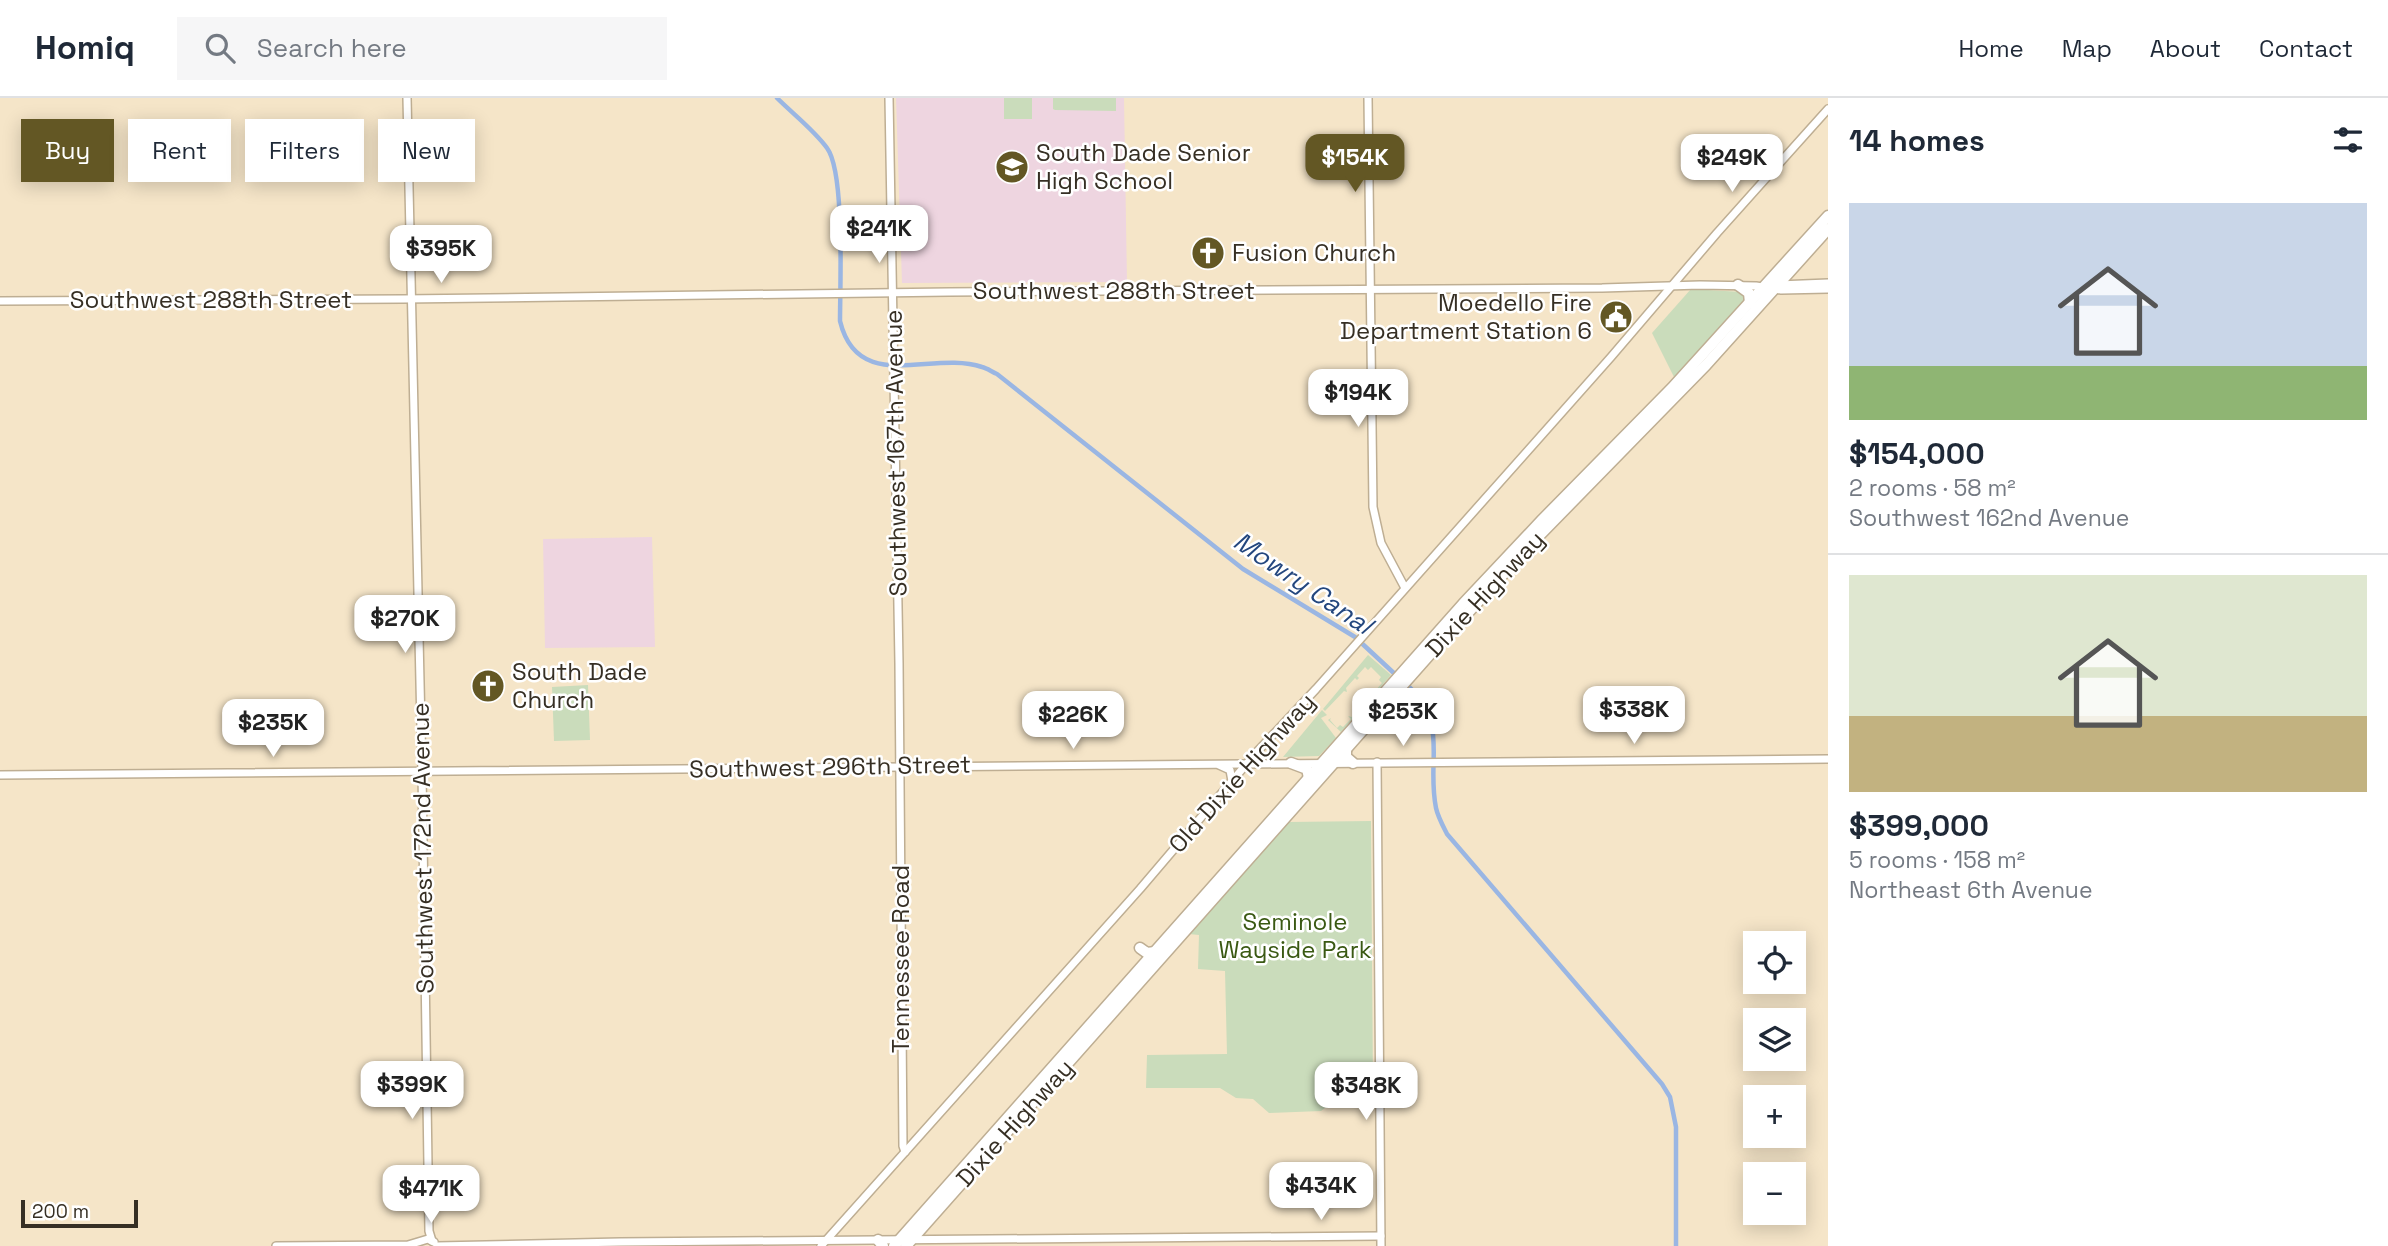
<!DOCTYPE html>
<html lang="en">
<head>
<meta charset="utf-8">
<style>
	:root { --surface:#fff; --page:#f6f6f7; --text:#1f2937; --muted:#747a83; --line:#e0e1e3; --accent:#635724 }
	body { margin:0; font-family:"Space Grotesk",sans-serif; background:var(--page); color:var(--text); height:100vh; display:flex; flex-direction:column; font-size:26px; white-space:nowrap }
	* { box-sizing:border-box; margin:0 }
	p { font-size:23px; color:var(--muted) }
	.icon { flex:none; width:38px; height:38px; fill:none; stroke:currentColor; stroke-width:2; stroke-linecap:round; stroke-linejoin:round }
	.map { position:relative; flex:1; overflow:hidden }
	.drawer { display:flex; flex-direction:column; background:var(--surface); width:560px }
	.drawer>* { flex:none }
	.top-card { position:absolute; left:21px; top:21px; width:665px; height:63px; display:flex; gap:14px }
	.fabs { position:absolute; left:1743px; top:833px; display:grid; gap:14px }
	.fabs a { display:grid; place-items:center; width:63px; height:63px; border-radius:0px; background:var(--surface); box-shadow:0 4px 18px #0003; font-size:35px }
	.scale { position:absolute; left:21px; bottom:18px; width:117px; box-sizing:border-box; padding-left:7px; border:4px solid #362f24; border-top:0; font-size:19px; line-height:24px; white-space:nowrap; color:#362f24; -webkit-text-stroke:5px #fff; paint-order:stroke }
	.price { position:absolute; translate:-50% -60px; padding:0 16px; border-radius:14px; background:#fff; color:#222; font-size:23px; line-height:46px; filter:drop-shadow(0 2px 4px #0008) }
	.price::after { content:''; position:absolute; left:50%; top:42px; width:21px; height:16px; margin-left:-10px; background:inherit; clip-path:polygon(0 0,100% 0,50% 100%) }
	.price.selected { background:var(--accent); color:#fff }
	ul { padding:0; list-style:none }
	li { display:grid; align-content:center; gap:14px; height:371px; padding:0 21px }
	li+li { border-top:2px solid var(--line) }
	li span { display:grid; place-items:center; height:217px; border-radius:0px; color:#555 }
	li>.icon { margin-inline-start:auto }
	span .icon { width:126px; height:126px; fill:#fffc; stroke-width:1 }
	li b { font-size:30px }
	h2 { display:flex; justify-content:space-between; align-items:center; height:84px; padding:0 21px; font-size:30px }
	.tag { padding:0 24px; border-radius:0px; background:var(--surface); box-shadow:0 4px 18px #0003; font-size:24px; line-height:63px }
	.tag.selected { background:var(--accent); color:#fff }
	header { display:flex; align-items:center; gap:42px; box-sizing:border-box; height:98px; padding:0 35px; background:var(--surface); border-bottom:2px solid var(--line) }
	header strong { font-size:33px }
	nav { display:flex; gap:38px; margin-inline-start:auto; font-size:24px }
	.search { width:490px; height:63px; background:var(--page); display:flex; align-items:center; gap:18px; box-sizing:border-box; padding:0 24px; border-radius:0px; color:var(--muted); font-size:26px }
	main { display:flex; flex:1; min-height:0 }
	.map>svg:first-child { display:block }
</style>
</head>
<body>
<header>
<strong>Homiq</strong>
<div class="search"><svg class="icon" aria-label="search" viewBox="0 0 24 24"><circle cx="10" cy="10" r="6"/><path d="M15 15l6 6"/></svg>Search here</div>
<nav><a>Home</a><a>Map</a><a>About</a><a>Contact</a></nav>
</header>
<main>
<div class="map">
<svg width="1828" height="1148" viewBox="0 0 1828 1148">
	<rect width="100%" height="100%" fill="#f5e5c8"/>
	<!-- education -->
	<g fill="#eed5e0">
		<path d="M896 0H1124L1127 184 902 185Z"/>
		<path d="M652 439 655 549 545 550 543 441Z"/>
	</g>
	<!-- green -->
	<g fill="#cadcbb">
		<rect x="1004" y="0" width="28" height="21"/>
		<path d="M1053 0H1116V13L1055 12 1053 11Z"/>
		<path d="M1691 191 1742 194 1747 201 1674 279 1652 235Z"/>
		<path d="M1368 557 1391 577 1341 634 1328 622 1331 620 1330 622 1337 630 1340 627 1343 629 1351 621 1348 618 1352 619 1362 608 1360 605 1364 606 1373 595 1372 592 1375 593 1382 585 1379 582 1381 579 1371 569 1368 572 1365 569 1357 578 1359 580 1357 582 1355 580 1346 590 1347 594 1344 593 1325 613 1323 611Z"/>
		<path d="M588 587 590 642 554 643 552 589Z"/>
		<path d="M1322 612 1327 617 1321 620 1336 640 1319 658 1283 659Z"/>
		<path d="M1371 723 1373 989H1354V997L1332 1010H1325L1321 1013 1269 1015 1253 1001 1236 1000 1220 990H1146L1147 957 1227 956 1225 873 1198 871 1199 837 1189 836 1288 724Z"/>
	</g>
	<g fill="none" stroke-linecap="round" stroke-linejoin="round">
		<!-- canal -->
		<g stroke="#9ab6e3" stroke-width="4.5">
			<path d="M777 0C793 16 814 32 827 50 845 74 840 187 840 223 858 297 932 252 982 269 987 270 992 274 997 276L1243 471 1355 539 1397 578"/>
			<path d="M1406 586C1450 626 1426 661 1436 710 1438 719 1443 728 1447 736L1662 986 1670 999 1676 1029V1148"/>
		</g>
		<defs>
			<g id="secondary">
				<path d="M407 0 422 674 429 1133 432 1143"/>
				<path d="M889 0 899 565 903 1048 905 1054"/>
				<path d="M1368 0 1373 409 1381 445 1405 490"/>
				<path d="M1776 187 1828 185"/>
				<path d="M0 203 403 201 949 194 1602 190 1700 187 1756 188 1781 192 1828 191"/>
				<path d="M1377 664 1381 1148"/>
				<path d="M1219 667 1230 672 1232 683"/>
				<path d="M0 677 1828 661"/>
				<path d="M276 1148 408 1147 428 1141 434 1144"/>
				<path d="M437 1148 620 1144 1381 1138"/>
				<path d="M821 1148 1140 791 1255 656 1316 591 1611 259 1717 135 1828 11"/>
			</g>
			<g id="highway">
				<path d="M1738 187 1749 195 1750 205"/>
				<path d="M1346 651V659L1353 665"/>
				<path d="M1291 665 1307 671 1309 680"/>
				<path d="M1140 850 1147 855 1155 854"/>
				<path d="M878 1142 883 1148"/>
				<path d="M894 1148 1463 506 1543 421 1672 290 1828 118"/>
				<path d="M906 1148 1432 554 1529 448 1706 267 1828 131"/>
			</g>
		</defs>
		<!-- secondary casing -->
		<use href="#secondary" stroke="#beae93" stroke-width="10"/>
		<!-- highway casing -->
		<use href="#highway" stroke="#beae93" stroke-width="13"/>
		<!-- secondary -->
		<use href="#secondary" stroke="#fff" stroke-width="7"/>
		<!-- highway -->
		<use href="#highway" stroke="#fff" stroke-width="10"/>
	</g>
	<!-- icons -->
	<defs>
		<symbol id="school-disc" viewBox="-11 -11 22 22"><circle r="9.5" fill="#635724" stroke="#fff"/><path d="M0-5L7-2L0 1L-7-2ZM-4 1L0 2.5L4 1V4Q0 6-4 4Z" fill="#fff"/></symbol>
		<symbol id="church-disc" viewBox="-11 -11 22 22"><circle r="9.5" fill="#635724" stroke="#fff"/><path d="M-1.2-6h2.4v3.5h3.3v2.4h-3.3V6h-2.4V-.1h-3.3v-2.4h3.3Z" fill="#fff"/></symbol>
		<symbol id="civic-disc" viewBox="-11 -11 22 22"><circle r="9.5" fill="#635724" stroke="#fff"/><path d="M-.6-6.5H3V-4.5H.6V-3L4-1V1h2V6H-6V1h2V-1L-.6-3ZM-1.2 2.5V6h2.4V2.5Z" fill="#fff"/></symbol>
	</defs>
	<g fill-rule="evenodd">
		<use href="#school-disc" x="993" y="50" width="38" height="38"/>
		<use href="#church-disc" x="1189" y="136" width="38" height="38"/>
		<use href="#civic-disc" x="1597" y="200" width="38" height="38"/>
		<use href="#church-disc" x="469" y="569" width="38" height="38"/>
	</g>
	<g text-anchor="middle" stroke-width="5" stroke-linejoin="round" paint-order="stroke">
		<!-- poi labels -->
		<g font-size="24" fill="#362f24" stroke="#fff" text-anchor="start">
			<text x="1036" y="63">South Dade Senior<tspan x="1036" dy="28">High School</tspan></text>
			<text x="1232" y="163">Fusion Church</text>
			<text x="1592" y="213" text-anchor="end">Moedello Fire<tspan x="1592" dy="28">Department Station 6</tspan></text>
			<text x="512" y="582">South Dade<tspan x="512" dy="28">Church</tspan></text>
		</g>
		<!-- street labels -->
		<g font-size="24" fill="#362f24" stroke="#fff">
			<text x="1114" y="201">Southwest 288th Street</text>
			<text x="211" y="210">Southwest 288th Street</text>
			<text transform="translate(896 355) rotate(-91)" y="8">Southwest 167th Avenue</text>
			<text transform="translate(1485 496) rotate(-47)" y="8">Dixie Highway</text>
			<text transform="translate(830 669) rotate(-1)" y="8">Southwest 296th Street</text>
			<text transform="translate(1242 675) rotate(-48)" y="8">Old Dixie Highway</text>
			<text transform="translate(423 750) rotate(-91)" y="8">Southwest 172nd Avenue</text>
			<text transform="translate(901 861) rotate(-90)" y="8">Tennessee Road</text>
			<text transform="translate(1015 1025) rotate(-48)" y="8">Dixie Highway</text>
		</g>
		<!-- park labels -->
		<g font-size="24" fill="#3a5913" stroke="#fff">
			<text x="1295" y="832">Seminole<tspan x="1295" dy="28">Wayside Park</tspan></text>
		</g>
		<!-- water labels -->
		<g font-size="26" font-style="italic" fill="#24477e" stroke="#fff">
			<text transform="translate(1303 485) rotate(34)" y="9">Mowry Canal</text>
		</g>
	</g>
</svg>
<div class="fabs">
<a><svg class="icon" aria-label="locate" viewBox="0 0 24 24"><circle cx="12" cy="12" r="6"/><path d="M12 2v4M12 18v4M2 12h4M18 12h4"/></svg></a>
<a><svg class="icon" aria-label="layers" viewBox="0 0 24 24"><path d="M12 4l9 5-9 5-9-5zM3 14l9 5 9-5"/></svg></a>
<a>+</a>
<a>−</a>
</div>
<div class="scale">200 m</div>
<b class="price selected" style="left:1355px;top:96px">$154K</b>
<b class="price" style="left:1732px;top:96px">$249K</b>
<b class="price" style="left:879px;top:167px">$241K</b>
<b class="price" style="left:441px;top:187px">$395K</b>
<b class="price" style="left:1358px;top:331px">$194K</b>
<b class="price" style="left:405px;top:557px">$270K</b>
<b class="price" style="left:1634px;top:648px">$338K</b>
<b class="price" style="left:1403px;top:650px">$253K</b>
<b class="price" style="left:1073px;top:653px">$226K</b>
<b class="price" style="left:273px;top:661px">$235K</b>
<b class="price" style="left:412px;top:1023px">$399K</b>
<b class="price" style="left:1366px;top:1024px">$348K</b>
<b class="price" style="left:1321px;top:1124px">$434K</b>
<b class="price" style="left:431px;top:1127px">$471K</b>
<div class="top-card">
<a class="tag selected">Buy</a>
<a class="tag">Rent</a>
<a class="tag">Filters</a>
<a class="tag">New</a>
</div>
</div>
<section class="drawer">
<h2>14 homes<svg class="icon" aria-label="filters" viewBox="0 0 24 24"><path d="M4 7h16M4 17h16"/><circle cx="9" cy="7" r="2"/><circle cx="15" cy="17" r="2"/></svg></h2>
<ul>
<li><span style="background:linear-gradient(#c9d6e8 75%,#8fb573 0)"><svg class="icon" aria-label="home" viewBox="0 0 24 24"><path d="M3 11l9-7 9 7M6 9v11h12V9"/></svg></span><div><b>$154,000</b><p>2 rooms · 58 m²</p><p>Southwest 162nd Avenue</p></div></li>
<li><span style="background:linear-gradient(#dfe7d0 65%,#c2b280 0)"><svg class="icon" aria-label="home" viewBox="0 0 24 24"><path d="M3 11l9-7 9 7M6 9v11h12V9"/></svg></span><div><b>$399,000</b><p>5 rooms · 158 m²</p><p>Northeast 6th Avenue</p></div></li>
</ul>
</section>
</main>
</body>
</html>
